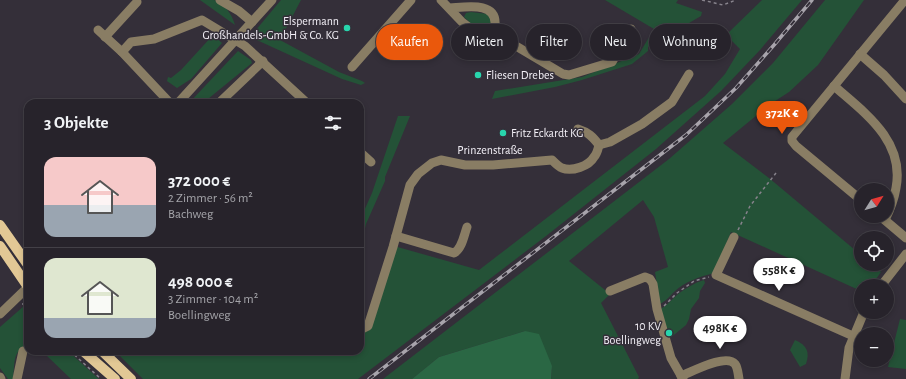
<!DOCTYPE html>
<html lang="de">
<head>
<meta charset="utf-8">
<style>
	:root { --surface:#27232b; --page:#2f2b33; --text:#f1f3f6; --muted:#a4a4a9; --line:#434047; --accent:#ea580c }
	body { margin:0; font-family:"Alegreya Sans",sans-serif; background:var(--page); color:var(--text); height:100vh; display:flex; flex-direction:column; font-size:15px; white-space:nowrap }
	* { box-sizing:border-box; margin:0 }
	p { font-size:13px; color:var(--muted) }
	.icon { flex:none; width:22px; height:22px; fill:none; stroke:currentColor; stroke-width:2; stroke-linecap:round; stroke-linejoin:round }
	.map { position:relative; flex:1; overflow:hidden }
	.panel { position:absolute; left:24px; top:99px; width:340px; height:256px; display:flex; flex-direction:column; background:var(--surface); border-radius:12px; box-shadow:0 2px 6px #0003,0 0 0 1px var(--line) }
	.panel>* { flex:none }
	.banner { position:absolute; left:376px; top:24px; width:380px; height:36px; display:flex; gap:8px }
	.needle { width:26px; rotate:53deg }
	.controls { position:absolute; left:854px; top:183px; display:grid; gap:8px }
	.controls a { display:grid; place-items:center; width:40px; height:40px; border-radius:50%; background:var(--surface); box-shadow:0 2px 6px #0003,0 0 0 1px var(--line); font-size:20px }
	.price { position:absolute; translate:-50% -34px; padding:0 9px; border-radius:14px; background:#fff; color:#222; font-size:13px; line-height:26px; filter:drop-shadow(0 1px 2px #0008) }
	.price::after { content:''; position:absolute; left:50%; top:24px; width:12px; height:9px; margin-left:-6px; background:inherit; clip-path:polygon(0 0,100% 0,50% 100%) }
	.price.selected { background:var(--accent); color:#fff }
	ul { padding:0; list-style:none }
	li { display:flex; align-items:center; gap:12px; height:100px; padding:0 20px }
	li+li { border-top:1px solid var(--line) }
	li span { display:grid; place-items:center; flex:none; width:112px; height:80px; border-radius:12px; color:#555 }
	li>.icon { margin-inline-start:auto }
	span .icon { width:48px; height:48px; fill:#fffc; stroke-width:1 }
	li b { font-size:17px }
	h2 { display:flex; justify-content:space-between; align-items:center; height:48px; padding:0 20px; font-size:17px }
	.chip { padding:0 14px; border-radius:18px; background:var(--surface); box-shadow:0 2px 6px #0003,0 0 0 1px var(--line); font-size:14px; line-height:36px }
	.chip.selected { background:var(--accent); color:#fff }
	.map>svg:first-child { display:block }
</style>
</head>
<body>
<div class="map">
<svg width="906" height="379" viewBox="0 0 906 379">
	<rect width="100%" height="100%" fill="#342f39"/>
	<!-- green -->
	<g fill="#245237">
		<path d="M200 0C204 0 210 0 214 0 225 3 232 15 235 25Z"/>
		<path d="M281 0H301L280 40 339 72 362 81 365 83 361 85 342 79 250 37Z"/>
		<path d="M605 0H678L676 3 702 12 701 16 648 47V51L632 64 582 80 555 87 492 99 495 91 582 77 639 54 654 29Z"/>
		<path d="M762 0H802L760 50 721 91 656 149 546 236 358 379H143L115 351H360L361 345 360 346V334L368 331 394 246 479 270 705 96 725 74 740 49 726 35Z"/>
		<path d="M825 0H864L818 65 789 92 769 105 723 143 769 178 861 255V264H872L881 272 871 286H861V291L731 232 714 273C700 277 685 281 674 292 669 297 666 301 660 304L655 272 668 267 654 217 643 200 569 261 610 294 601 303 639 377 638 379H551L552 366 525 331 439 357 412 379H383L669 159 732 104 773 63Z"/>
		<path d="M471 12 488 14 492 23 486 30H478L464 17 466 13Z"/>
		<path d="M213 35 222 43 191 79 177 88 167 81 168 77 171 78 181 70Z"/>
		<path d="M238 51 251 60 252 63 203 103H189Z"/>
		<path d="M398 116H410L385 177V181L366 224 360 250V220L372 193Z"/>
		<path d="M704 280 705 283 700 291 699 298 691 309 689 319 686 325 669 339 660 309C667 306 672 299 678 294 686 288 694 283 704 280Z"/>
		<path d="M24 306H28L27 345C12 351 15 365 13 379H8L0 368V327Z"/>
		<path d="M900 319 906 320V369L888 367Z"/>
		<path d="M795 340C807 345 810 352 806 364L800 367 790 350Z"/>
		<path d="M30 351H68L99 379H71L46 355 30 354Z"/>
	</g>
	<!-- forest -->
	<path fill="#2a6744" d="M525 331 539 334 552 366 551 379H412L439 357Z"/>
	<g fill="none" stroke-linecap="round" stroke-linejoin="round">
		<!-- path -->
		<g stroke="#87838c" stroke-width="1.5" stroke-dasharray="3 3" stroke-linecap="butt">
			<path d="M702 0 723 5 736 0"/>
			<path d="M738 230 750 206 776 173"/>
			<path d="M22 304H28"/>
			<path d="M664 306 677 293 694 281 709 277"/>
			<path d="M70 351 101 379"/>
		</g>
		<!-- minor -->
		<g stroke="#897d64" stroke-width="9">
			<path d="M220 0 239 11 252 22"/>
			<path d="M441 0 462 22 478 34C487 34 490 33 495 25 497 1 466 7 450 8"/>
			<path d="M98 30 122 52 170 103"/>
			<path d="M491 31 563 74 569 75 612 62 631 29"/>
			<path d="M105 37 137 2"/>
			<path d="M122 52 131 42 154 39 202 20 245 46 307 103"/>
			<path d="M860 54 884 75 906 99"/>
			<path d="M352 67 411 0"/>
			<path d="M834 86C865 113 905 141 896 188 894 200 890 210 885 220"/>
			<path d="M178 103 272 0"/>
			<path d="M219 103 263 61"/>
			<path d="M599 145 610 142 642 124 672 102 689 74"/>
			<path d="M360 152 371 162"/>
			<path d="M861 200 796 146 792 141V137L905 0"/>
			<path d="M880 216 906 238"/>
			<path d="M396 236 454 253C462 249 464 235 467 227"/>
			<path d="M734 237 716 275 853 336"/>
			<path d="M881 286 906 254"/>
			<path d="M610 291 645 277 650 279 653 284 657 309 671 358 683 379"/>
			<path d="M0 314 28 287"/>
			<path d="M360 330 368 326 393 247 410 185 418 174 432 163 441 160 465 165H493L552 160C555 163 559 167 562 168 572 172 589 166 594 157 597 154 598 149 599 145 593 137 588 132 578 129"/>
			<path d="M681 376C692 372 726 353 735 364 738 368 738 374 739 379"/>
			<path d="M0 377 1 379"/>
			<path d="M17 379 23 351"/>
			<path d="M845 379 849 348 864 312"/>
		</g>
		<!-- major -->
		<g stroke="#e2c895" stroke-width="10">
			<path d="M0 225 28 265"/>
			<path d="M0 246 28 287"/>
			<path d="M83 351 115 379"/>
			<path d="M102 351 131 379"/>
		</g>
		<defs>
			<path id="rail" d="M369 379 686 135 736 88 774 45 812 0"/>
		</defs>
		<!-- rail casing -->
		<use href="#rail" stroke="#a8a4ac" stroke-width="3.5"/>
		<!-- rail -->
		<use href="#rail" stroke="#342f39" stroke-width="2" stroke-dasharray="6" stroke-linecap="butt"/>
	</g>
	<!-- markers -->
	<g fill="#28d5ad" stroke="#342f39" stroke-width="1.5">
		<circle cx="347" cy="28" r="4"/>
		<circle cx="478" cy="75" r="4"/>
		<circle cx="503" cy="133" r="4"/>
		<circle cx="669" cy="333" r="4"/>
	</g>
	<g text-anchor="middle" stroke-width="3" stroke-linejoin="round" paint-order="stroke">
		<!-- poi labels -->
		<g font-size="12" fill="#f2eff6" stroke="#342f39" text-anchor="end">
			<text x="339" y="25">Elspermann<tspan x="339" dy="14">Großhandels-GmbH &amp; Co. KG</tspan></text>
			<text x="486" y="79" text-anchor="start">Fliesen Drebes</text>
			<text x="511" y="137" text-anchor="start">Fritz Eckardt KG</text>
			<text x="661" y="330">10 KV<tspan x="661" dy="14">Boellingweg</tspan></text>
		</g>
		<!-- street labels -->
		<g font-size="12" fill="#f2eff6" stroke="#342f39">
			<text x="490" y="154">Prinzenstraße</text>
		</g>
	</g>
</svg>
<div class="controls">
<a><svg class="needle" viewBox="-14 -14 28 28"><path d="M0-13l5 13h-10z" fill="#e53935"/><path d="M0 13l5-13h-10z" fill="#a4a4a9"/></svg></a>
<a><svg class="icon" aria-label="locate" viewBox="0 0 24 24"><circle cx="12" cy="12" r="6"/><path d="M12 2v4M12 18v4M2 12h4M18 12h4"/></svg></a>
<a>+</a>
<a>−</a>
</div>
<b class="price selected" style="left:782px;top:135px">372K €</b>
<b class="price" style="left:779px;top:292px">558K €</b>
<b class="price" style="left:720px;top:350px">498K €</b>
<div class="banner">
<a class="chip selected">Kaufen</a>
<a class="chip">Mieten</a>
<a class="chip">Filter</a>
<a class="chip">Neu</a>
<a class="chip">Wohnung</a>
</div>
<section class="panel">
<h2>3 Objekte<svg class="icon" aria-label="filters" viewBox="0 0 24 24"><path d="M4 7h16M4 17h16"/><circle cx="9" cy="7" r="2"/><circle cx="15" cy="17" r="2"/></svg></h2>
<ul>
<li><span style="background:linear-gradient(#f6c9c9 60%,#9aa5b1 0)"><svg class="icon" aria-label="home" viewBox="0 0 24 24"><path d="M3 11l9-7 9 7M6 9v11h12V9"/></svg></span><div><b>372 000 €</b><p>2 Zimmer · 56 m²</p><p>Bachweg</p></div></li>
<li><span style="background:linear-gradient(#dfe7d0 75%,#9aa5b1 0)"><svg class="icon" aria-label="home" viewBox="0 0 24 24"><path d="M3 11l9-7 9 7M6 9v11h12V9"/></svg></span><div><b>498 000 €</b><p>3 Zimmer · 104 m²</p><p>Boellingweg</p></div></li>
</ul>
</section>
</div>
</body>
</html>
